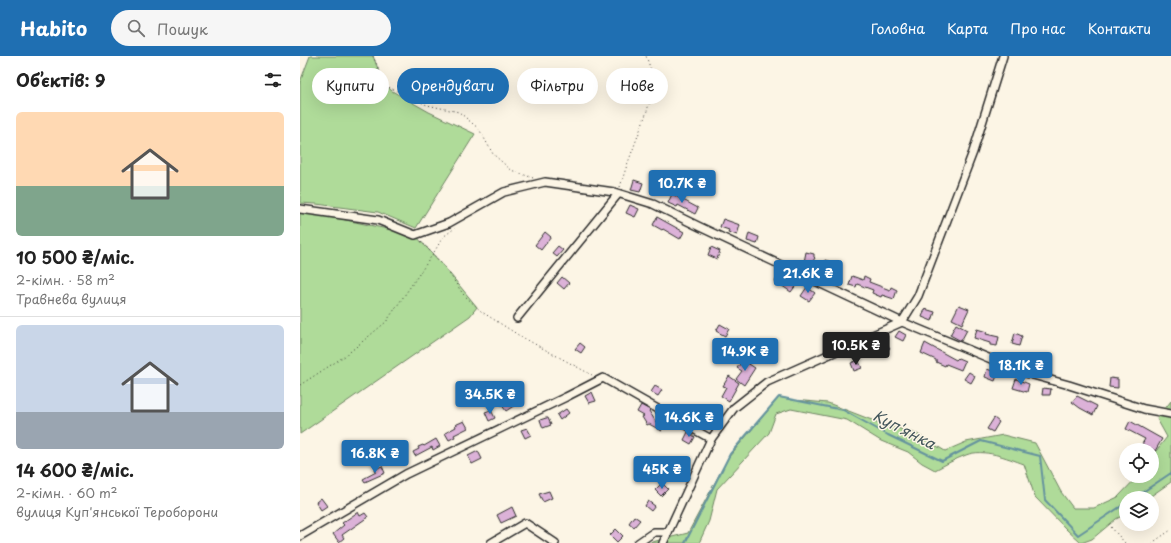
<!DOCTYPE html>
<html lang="uk">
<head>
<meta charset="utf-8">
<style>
	:root { --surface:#fff; --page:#f6f6f6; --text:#222; --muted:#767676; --line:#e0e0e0; --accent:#1f6fb2 }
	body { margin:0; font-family:"Playpen Sans",sans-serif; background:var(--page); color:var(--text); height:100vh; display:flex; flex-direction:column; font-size:15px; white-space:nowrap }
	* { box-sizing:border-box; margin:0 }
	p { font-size:13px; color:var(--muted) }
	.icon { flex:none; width:22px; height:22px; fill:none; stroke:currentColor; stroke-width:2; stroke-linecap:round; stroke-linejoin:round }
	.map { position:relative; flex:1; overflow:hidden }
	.details { display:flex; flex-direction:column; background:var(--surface); width:300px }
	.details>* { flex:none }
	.banner { position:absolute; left:12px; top:12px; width:380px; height:36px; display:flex; gap:8px }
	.buttons { position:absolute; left:819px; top:387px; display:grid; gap:8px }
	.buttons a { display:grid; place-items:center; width:40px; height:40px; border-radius:50%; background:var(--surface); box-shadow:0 4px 16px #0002; font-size:20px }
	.price { position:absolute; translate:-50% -34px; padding:0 9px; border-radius:4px; background:var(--accent); color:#fff; font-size:13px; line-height:26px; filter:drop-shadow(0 1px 2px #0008) }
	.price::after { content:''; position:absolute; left:50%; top:24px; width:12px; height:9px; margin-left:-6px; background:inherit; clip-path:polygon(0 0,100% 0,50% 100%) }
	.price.selected { background:#222; color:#fff }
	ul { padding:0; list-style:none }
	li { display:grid; align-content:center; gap:8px; height:212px; padding:0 16px }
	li+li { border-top:1px solid var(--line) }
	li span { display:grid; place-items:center; height:124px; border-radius:6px; color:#555 }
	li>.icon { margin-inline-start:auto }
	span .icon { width:72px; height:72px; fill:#fffc; stroke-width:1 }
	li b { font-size:17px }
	h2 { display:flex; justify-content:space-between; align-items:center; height:48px; padding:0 16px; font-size:17px }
	.pill { padding:0 14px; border-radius:18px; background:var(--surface); box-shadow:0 4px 16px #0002; font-size:14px; line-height:36px }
	.pill.selected { background:var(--accent); color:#fff }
	header { display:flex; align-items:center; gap:24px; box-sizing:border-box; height:56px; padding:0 20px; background:var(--accent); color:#fff }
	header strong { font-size:19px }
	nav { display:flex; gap:22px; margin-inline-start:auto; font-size:14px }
	.search { width:280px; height:36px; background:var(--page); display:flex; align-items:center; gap:10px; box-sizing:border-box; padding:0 14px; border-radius:22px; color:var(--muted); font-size:15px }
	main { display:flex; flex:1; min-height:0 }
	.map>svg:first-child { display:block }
</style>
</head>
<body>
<header>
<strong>Habito</strong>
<div class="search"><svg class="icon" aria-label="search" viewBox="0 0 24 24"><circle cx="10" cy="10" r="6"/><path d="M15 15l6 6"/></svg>Пошук</div>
<nav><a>Головна</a><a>Карта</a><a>Про нас</a><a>Контакти</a></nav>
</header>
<main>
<section class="details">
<h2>Об’єктів: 9<svg class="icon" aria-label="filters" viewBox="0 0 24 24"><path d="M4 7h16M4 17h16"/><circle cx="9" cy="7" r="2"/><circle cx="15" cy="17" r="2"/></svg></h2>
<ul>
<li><span style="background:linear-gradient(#ffd9b3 60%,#7fa58c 0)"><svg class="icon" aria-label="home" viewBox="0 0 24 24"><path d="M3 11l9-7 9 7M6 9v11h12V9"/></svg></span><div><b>10 500 ₴/міс.</b><p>2-кімн. · 58 m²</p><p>Травнева вулиця</p></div></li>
<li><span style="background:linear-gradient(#c9d6e8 70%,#9aa5b1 0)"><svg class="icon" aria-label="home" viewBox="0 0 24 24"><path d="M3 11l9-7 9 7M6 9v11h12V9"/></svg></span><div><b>14 600 ₴/міс.</b><p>2-кімн. · 60 m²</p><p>вулиця Куп'янської Тероборони</p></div></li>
</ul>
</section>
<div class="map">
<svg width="871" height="487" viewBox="0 0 871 487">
	<rect width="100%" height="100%" fill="#fcf5e5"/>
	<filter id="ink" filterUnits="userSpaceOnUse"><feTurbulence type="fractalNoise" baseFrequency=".025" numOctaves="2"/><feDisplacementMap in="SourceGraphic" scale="8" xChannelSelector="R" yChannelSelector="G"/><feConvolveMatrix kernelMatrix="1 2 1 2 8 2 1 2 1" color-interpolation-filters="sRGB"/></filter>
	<g filter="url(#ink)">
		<!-- green -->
		<g fill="#afdb99" stroke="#6d8362">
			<path d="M10 0H73L84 28 92 35 129 56 175 78 116 172 78 156 16 148 0 147V26Z"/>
			<path d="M0 154 115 179 141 207 177 251 170 260 0 378Z"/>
			<path d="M479 341 493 344 528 347 577 366 617 378 645 395 666 386 703 379 735 387 761 436 773 452H794L818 441 838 420H852V400L867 381 857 363 871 345V426L848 442H826V458L816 463 792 483 781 487 766 473 735 441 724 408C707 402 684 392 666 399 655 403 645 409 635 414L622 407 608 396 581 385 547 364 491 353 476 358 469 377 417 433 409 465 399 487H348L388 477 428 402Z"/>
		</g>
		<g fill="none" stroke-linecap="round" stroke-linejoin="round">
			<!-- stream -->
			<g stroke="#65939e" stroke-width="2">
				<path d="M834 442 871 417"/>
				<path d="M385 487 430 398 479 341 543 354 588 379 642 405 681 385 740 400 745 444 778 479 826 447"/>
			</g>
		</g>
		<!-- building -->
		<g fill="#dcb2d8" stroke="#2b2b2b">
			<path d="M334 124 343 127 340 136 331 134Z"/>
			<path d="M372 138 398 152 395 158 378 149 377 151 368 147Z"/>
			<path d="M330 149 339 153 335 161 326 157Z"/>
			<path d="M357 161 384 176 380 183 363 173 362 174 353 169Z"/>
			<path d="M423 163 440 169 437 179 428 176 429 174 420 171Z"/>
			<path d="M245 176 251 181 241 194 235 189Z"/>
			<path d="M449 177 459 181 457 188 447 185Z"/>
			<path d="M258 190 263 194 257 201 252 197Z"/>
			<path d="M411 191 420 195 417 203 408 199Z"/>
			<path d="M506 196 514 198V201L515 202 511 208 504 206Z"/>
			<path d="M525 204 531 206 528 215 520 213Z"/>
			<path d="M480 219 488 225 489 223 497 228 491 236 475 225Z"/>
			<path d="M552 220 563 224 564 220 570 223 569 226 590 234 591 231 597 234 594 243 582 239 581 241 572 237 573 234 557 228 556 231 549 229Z"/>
			<path d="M262 221 269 227 264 233 257 227Z"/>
			<path d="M507 231 515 237 509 245 501 240Z"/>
			<path d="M659 249 669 253 662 268 652 263Z"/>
			<path d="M625 253 635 256 632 265 622 261Z"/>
			<path d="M420 268 429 273 425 280 416 275Z"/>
			<path d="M656 268 667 274 661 285 650 279Z"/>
			<path d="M677 273 687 276 686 278 699 281 697 290 690 289V287L674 282Z"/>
			<path d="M599 275 606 279 603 285 595 281Z"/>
			<path d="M715 277 722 280 719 290 712 288Z"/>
			<path d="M585 286 590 292 582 299 577 292Z"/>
			<path d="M280 287 285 291 281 297 275 293Z"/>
			<path d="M625 287 656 304 658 302 665 305 661 314 646 308 645 310 636 306V304L621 297Z"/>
			<path d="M470 291 477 297 472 303 466 297Z"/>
			<path d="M443 304 455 312 444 329 436 323 442 315 437 312Z"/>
			<path d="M558 304 562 312 554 315 551 307Z"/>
			<path d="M687 313 698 317 695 325 685 321Z"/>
			<path d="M669 316 675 320 671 327 664 323Z"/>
			<path d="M429 320 439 327 429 345 421 340 426 331 423 330Z"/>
			<path d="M810 322 818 323V332L809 331Z"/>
			<path d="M716 323 729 328 727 336 713 332Z"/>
			<path d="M355 330 362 334 358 340 351 336Z"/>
			<path d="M743 332 751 333 750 339H742Z"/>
			<path d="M292 336 296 345 289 347 285 340Z"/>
			<path d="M777 340 797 350 793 359 780 352 772 346Z"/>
			<path d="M211 342 215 349 206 355 201 348Z"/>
			<path d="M341 349 350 354 349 355 356 366 359 361 364 364 359 371 362 375 349 368 347 369 342 361 344 360 337 356Z"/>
			<path d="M266 353 269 357 260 364 257 359Z"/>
			<path d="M191 354 195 362 189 365 185 356Z"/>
			<path d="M246 362H248L251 369 243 372 240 364Z"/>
			<path d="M694 362 699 366 693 376 687 373Z"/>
			<path d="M164 365 168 372 154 379 155 381 149 384 145 377 156 371 155 369Z"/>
			<path d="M830 365 862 383 855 395 842 388 845 383 826 373Z"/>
			<path d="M227 372 231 379 225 382 221 374Z"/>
			<path d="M388 376 395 381 391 388 384 384Z"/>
			<path d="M136 383 140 390 133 394 132 391 115 400 113 396 119 393 118 391 123 389 124 390Z"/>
			<path d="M178 395 182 403 172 408 168 400Z"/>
			<path d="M82 410 85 417 65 426 63 423 76 416 75 413Z"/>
			<path d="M362 427 368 433 361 440 355 434Z"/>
			<path d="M249 435 252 442 243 446 239 438Z"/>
			<path d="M21 442 27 450 21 454 16 446Z"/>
			<path d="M348 445 355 450 351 455 345 450Z"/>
			<path d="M212 451 216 460 201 467 197 459Z"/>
			<path d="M58 456 60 460 65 457 68 461 42 479 44 482 39 486 33 478 44 469 42 467Z"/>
			<path d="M334 460 340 464 334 471 329 467Z"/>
			<path d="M316 473 323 480 317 486 310 479Z"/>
		</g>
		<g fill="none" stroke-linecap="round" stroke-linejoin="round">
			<defs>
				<g id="minor">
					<path d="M0 153 78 164 115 179 149 167 204 136 245 126 314 136 353 148 400 171 602 266 722 316 769 329 844 353 871 358"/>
					<path d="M217 262 318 138"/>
					<path d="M602 266 618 240 673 96 703 0"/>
					<path d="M0 480 106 418 266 341 303 322 411 383"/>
					<path d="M191 487 225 467 255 487"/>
					<path d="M338 487 354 476H368"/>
					<path d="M363 487 411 383 434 352 467 326 602 266"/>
				</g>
			</defs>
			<!-- minor casing -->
			<use href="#minor" stroke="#2b2b2b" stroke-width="10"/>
			<!-- path -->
			<g stroke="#2b2b2b" stroke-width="1" stroke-dasharray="1 3" stroke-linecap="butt">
				<path d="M73 0 86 30 127 49 159 56 179 73 193 98 211 114 233 122"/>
				<path d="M320 131 326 112 346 58 353 35 351 14 346 0"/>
				<path d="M121 185 144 210 163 238 182 256 220 280 292 319"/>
				<path d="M0 329 45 300 86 266 133 198 143 181 155 172"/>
				<path d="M811 471 825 487"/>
				<path d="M852 487 871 474"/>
			</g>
			<!-- minor -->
			<use href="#minor" stroke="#fcf5e5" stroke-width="7"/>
		</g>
	</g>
	<g text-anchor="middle" stroke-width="3" stroke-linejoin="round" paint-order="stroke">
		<!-- water labels -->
		<g font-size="15" font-style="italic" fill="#43565b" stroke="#fcf5e5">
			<text transform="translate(604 374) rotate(27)" y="5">Куп'янка</text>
		</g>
	</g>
</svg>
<div class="buttons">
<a><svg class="icon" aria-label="locate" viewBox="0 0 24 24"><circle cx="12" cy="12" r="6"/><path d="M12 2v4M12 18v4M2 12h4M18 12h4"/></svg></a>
<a><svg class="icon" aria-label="layers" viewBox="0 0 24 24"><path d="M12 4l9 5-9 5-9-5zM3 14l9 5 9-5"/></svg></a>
</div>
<b class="price" style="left:382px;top:148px">10.7K ₴</b>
<b class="price" style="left:508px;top:238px">21.6K ₴</b>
<b class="price selected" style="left:556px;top:310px">10.5K ₴</b>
<b class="price" style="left:445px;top:316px">14.9K ₴</b>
<b class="price" style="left:721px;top:330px">18.1K ₴</b>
<b class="price" style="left:190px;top:359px">34.5K ₴</b>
<b class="price" style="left:389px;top:382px">14.6K ₴</b>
<b class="price" style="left:75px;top:418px">16.8K ₴</b>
<b class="price" style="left:362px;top:434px">45K ₴</b>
<div class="banner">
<a class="pill">Купити</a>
<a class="pill selected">Орендувати</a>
<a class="pill">Фільтри</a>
<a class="pill">Нове</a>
</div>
</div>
</main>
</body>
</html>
